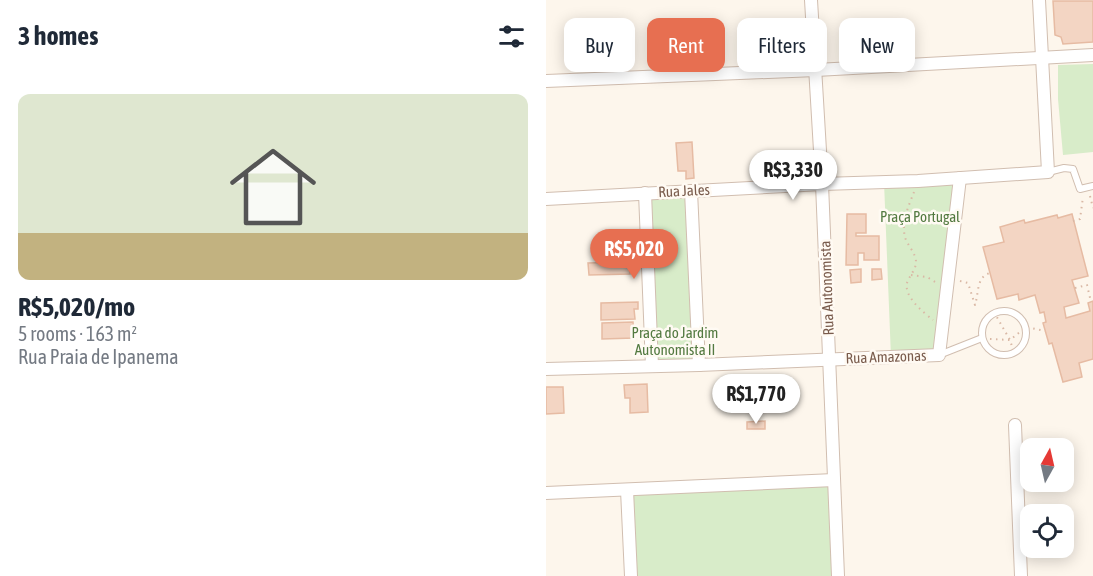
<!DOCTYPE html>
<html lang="en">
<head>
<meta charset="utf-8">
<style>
	:root { --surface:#fff; --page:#f2f2f3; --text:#1f2937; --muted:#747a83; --accent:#e76f51 }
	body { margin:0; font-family:"Asap Condensed",sans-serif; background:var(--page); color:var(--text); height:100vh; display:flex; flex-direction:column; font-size:22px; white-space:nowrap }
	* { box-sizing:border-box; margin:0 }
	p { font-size:20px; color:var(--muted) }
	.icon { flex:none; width:33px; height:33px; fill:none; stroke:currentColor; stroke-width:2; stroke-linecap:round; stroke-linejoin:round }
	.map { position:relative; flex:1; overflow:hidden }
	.panel { display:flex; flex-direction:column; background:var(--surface); width:546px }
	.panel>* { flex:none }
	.top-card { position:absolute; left:18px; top:18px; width:438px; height:54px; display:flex; gap:12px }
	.needle { width:39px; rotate:8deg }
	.tools { position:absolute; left:474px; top:438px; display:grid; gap:12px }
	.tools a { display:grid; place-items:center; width:54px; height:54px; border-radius:12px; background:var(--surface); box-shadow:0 3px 15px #0003; font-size:30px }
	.price { position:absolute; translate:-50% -51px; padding:0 14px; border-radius:21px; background:#fff; color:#222; font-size:20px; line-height:39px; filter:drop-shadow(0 2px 3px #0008) }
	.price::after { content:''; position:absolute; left:50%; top:36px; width:18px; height:14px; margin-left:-9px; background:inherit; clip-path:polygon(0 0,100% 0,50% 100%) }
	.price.selected { background:var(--accent); color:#fff }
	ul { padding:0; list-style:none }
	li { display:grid; align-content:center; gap:12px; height:318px; padding:0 18px }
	li span { display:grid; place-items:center; height:186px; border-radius:12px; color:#555 }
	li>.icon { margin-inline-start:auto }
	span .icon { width:108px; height:108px; fill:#fffc; stroke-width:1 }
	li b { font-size:26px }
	h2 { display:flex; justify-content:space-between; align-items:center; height:72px; padding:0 18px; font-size:26px }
	.tag { padding:0 21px; border-radius:12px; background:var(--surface); box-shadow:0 3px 15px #0003; font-size:21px; line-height:54px }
	.tag.selected { background:var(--accent); color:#fff }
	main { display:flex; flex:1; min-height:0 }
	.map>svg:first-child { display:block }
</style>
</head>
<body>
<main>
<section class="panel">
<h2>3 homes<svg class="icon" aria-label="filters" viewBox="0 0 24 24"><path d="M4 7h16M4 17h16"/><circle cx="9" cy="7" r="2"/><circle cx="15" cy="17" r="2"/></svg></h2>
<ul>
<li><span style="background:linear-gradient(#dfe7d0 75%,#c2b280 0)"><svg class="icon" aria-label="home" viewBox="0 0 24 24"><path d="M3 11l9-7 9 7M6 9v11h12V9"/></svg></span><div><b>R$5,020/mo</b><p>5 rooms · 163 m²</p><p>Rua Praia de Ipanema</p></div></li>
</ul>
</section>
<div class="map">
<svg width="547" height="576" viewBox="0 0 547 576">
	<rect width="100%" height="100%" fill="#fdf6ec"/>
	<!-- green -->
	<g fill="#d8ecc9">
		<path d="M547 64V152L517 155 512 99V65Z"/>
		<path d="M414 178 393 355 345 357 338 182Z"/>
		<path d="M145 191 153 365 106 366 99 193Z"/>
		<path d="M288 480 292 576H85L81 490Z"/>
	</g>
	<!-- building -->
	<g fill="#f3d5c3" stroke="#e6bba3" stroke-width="1.5">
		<path d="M507 1H547V42L517 44 515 37 509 35Z"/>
		<path d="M146 142 148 178 140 179V171H132L130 143Z"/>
		<path d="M301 214H320V233H310V236H333V260H318V253H312V265H300Z"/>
		<path d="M526 214 542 276 526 280 533 303 518 307 520 318 544 311 542 303 547 301V359L533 363 536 377 517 382 506 343 503 344 497 323 500 322 498 312 494 313 489 295 473 300 472 294 451 299 437 247 458 242 454 227 478 220 479 223 511 215 512 218Z"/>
		<path d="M83 262 84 274 43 275 42 263Z"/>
		<path d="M315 269V282L305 283 304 270Z"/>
		<path d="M326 269H335L336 279 326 280Z"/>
		<path d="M92 302V309H88L89 319 55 320V303Z"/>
		<path d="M87 322 88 338 56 339V323Z"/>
		<path d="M101 384 102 412 84 413V398H79L78 385Z"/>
		<path d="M0 387H17L18 413 0 414Z"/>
		<path d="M219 421V429H201V422Z"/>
	</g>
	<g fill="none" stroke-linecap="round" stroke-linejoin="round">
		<defs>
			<g id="lane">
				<path d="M214 53 216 31 219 27 266 24"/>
				<path d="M502 172 518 168 527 169 534 189 547 186"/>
				<circle cx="458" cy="333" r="22"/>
				<path d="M393 355 436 338"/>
			</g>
			<g id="street">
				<path d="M265 0 276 184 292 576"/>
				<path d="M0 81 270 70 547 55"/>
				<path d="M145 191 153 365"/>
				<path d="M99 193 106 366"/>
				<path d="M0 199 276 184 372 181 502 172 493 0"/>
				<path d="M0 369 153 365 393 355 414 178"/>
				<path d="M469 425 475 576"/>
				<path d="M81 490 85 576"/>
				<path d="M0 493 288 480"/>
			</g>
		</defs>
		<!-- lane casing -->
		<use href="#lane" stroke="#d1beb0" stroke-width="8"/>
		<!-- street casing -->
		<use href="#street" stroke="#d1beb0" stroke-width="14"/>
		<!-- path -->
		<g stroke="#d9b8a5" stroke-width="2" stroke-dasharray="1.5 4.5" stroke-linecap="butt">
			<path d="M368 192C363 205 355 222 359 237 361 245 370 253 370 262 370 270 363 276 361 283 358 297 377 312 387 320"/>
			<path d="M544 196 547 208"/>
			<path d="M527 221 534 219 537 197"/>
			<path d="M365 275 381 277 391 283"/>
			<path d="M414 281 422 283 429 305C433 293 430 277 444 273"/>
			<path d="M529 288 541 285 545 302"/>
			<path d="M448 312 464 340 468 353"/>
			<path d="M444 339 464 340 480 327 499 331"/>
		</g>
		<!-- lane -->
		<use href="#lane" stroke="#fff" stroke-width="6"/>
		<!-- street -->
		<use href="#street" stroke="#fff" stroke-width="12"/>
	</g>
	<g text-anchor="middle" stroke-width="5" stroke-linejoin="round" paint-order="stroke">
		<!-- street labels -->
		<g font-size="15" fill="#7a5c4d" stroke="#fffaf3">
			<text transform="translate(138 191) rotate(-3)" y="5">Rua Jales</text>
			<text transform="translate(281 288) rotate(-92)" y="5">Rua Autonomista</text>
			<text transform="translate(340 357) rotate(-2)" y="5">Rua Amazonas</text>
		</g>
		<!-- park labels -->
		<g font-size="15" fill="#537a41" stroke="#fffaf3">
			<text x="374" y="222">Praça Portugal</text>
			<text x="129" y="338">Praça do Jardim<tspan x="129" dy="17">Autonomista II</tspan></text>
		</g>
	</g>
</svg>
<div class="tools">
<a><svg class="needle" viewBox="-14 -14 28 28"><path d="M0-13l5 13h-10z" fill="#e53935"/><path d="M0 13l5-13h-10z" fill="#747a83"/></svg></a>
<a><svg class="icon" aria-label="locate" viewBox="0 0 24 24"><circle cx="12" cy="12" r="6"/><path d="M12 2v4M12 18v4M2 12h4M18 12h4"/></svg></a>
</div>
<b class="price" style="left:247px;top:201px">R$3,330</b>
<b class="price selected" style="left:88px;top:280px">R$5,020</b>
<b class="price" style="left:210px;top:425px">R$1,770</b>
<div class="top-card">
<a class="tag">Buy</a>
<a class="tag selected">Rent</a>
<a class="tag">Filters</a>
<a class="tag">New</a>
</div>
</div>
</main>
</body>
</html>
